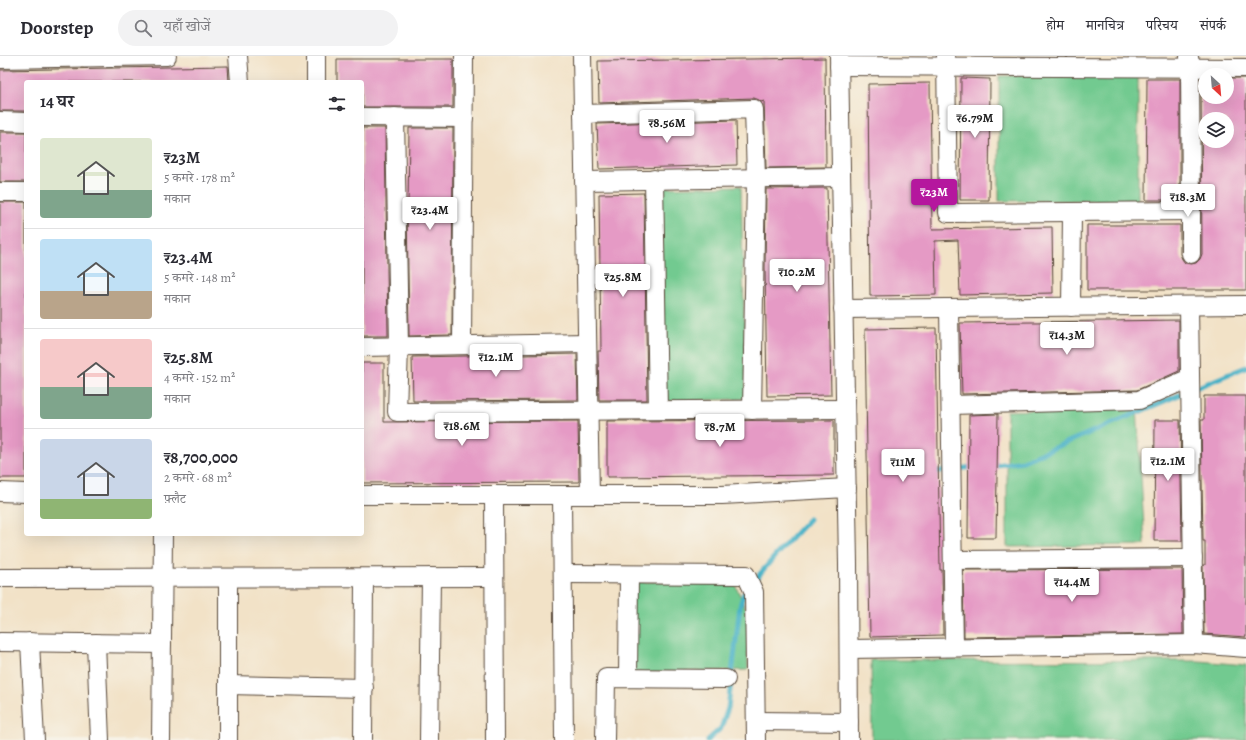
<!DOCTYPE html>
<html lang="hi">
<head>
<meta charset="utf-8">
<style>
	:root { --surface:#fff; --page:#f2f2f3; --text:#2b2b33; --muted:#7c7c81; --line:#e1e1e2; --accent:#b5179e }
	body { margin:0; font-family:Alegreya,"Noto Serif Devanagari",serif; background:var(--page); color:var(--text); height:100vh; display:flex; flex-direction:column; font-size:15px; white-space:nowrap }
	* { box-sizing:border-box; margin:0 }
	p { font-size:13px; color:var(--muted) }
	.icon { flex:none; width:22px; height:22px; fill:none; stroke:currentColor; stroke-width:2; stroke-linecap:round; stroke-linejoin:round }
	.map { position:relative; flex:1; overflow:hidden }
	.drawer { position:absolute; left:24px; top:24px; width:340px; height:456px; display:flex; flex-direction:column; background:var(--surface); border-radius:4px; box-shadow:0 4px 16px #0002 }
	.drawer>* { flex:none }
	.needle { width:26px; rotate:154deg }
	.controls { position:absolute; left:1198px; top:12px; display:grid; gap:8px }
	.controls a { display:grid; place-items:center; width:36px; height:36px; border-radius:50%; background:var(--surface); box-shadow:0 4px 16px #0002; font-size:20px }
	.price { position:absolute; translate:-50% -34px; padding:0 9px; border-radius:4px; background:#fff; color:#222; font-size:13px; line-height:26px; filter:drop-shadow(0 1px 2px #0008) }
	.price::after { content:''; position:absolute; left:50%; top:24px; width:12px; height:9px; margin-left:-6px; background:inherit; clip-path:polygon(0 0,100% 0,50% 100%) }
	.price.selected { background:var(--accent); color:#fff }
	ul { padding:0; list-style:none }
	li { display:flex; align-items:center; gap:12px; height:100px; padding:0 16px }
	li+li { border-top:1px solid var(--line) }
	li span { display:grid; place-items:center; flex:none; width:112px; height:80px; border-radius:4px; color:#555 }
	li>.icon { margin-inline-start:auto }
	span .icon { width:48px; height:48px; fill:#fffc; stroke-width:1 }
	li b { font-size:17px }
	h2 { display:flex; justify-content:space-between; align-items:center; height:48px; padding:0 16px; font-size:17px }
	header { display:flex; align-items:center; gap:24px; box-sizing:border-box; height:56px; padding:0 20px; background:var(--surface); border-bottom:1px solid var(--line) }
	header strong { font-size:19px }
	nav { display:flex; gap:22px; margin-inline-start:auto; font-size:14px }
	.search { width:280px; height:36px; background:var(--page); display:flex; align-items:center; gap:10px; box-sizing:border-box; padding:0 14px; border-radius:22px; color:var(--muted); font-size:15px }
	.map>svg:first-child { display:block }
</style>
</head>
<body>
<header>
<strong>Doorstep</strong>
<div class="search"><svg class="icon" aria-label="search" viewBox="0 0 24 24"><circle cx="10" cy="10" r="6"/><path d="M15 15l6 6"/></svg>यहाँ खोजें</div>
<nav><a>होम</a><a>मानचित्र</a><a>परिचय</a><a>संपर्क</a></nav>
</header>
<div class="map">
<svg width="1246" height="684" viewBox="0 0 1246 684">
	<rect width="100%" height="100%" fill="#f7f3e8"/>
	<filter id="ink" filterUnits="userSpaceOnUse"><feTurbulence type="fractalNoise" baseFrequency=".025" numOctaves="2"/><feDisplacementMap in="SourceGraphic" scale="8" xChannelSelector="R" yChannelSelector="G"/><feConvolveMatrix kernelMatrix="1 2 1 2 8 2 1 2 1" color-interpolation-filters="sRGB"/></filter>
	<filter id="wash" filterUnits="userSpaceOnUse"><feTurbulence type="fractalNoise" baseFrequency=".012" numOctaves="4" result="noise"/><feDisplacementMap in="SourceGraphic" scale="16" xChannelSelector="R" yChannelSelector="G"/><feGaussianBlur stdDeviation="0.9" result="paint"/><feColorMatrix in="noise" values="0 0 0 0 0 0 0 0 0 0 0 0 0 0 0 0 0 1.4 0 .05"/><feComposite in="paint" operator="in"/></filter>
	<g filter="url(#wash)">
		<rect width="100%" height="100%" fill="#f2e2c7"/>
		<!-- green -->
		<g fill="#72ca90" stroke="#567a57">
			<path d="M1138 19V144L999 145V20Z"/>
			<path d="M741 130 746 343 665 345 660 132Z"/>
			<path d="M1137 351 1145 489 1007 491V355Z"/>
			<path d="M632 526H734L747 555 748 614 632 617Z"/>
			<path d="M871 604 1199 605 1246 609V684H872Z"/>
		</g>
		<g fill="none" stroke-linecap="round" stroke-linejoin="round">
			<!-- stream -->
			<g stroke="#48b2c7" stroke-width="5">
				<path d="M1193 333 1246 311"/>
				<path d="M990 410 1023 405 1186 336"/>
				<path d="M933 416 974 411"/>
				<path d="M754 525 775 500 809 463"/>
				<path d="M708 684 721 672 728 652 740 550 744 537 749 531"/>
			</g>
		</g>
		<g id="blocks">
			<!-- building -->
			<g fill="#e59ac5" fill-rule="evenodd">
				<path d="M825 2 826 111 766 112 764 45 761 46 759 44 754 42 599 47 598 5Z"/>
				<path d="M337 3H453V51H362V26H337Z"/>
				<path d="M228 10 229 26H26V55H0V14Z"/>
				<path d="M961 22 990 23 989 144H960Z"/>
				<path d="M1201 22H1205V41H1227V22H1246V234H1087V169H1180V198L1182 203 1185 207 1191 208 1196 207 1200 203 1202 198ZM1205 63H1227V85H1205Z"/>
				<path d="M1147 23H1180V144H1146Z"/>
				<path d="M930 27 932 173 1052 171 1053 237 960 239 958 184 935 185 936 239 870 240 868 28Z"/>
				<path d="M736 64 737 109 599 113 597 68Z"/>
				<path d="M362 72H385L388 280H362Z"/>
				<path d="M409 72H453L452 279 409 280 407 153H408Z"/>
				<rect x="0" y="76" width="26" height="50"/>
				<path d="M827 132 831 339 767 340 765 211 766 133Z"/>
				<path d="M644 137 647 344H599L598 295H601L599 138Z"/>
				<rect x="0" y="146" width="26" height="276"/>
				<path d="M1179 264V315L1137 334 962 338 960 267Z"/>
				<path d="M936 272 940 514H942L943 579 870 581 865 273Z"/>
				<path d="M577 298 578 344 413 345 412 301Z"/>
				<path d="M362 307H384V366L578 365 579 426 362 427Z"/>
				<path d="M1204 340H1246V581L1204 578 1203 509H1205V485H1203L1201 364H1204Z"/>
				<path d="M998 358 996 482H968L969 359Z"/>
				<path d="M834 364V419L607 421V365Z"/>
				<path d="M1155 364H1180L1182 485H1154Z"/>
				<path d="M1182 513 1183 578 964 581 963 514Z"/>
			</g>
		</g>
	</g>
	<g filter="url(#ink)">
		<use href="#blocks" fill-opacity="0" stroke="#564637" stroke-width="1"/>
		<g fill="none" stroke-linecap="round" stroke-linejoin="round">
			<defs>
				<g id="street">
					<path d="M238 0 240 26"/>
					<path d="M582 0 590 439"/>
					<path d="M839 0 848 508 849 684"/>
					<path d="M946 0 948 157 1191 155"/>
					<path d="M1189 1 1190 12 1191 155V198"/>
					<path d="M0 3 167 0"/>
					<path d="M839 10 1246 12"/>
					<path d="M316 26V0"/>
					<path d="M583 58 754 53 756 122 752 354"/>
					<path d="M362 61 464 62"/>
					<path d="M395 61 399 290 397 356 845 353"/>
					<path d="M0 65 26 66"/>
					<path d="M654 123 658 354"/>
					<path d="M584 125 841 121"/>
					<path d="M0 136H26"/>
					<path d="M1189 250 1194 588"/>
					<path d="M1071 251 1072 156"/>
					<path d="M949 252 954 591"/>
					<path d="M843 253 1246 249"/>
					<path d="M462 289 464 0"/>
					<path d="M362 291 587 287"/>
					<path d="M951 349 1139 344 1190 322"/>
					<path d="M0 436 26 437"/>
					<path d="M362 439H722L847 432"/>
					<path d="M494 439 495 684"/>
					<path d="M562 439 564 684"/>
					<path d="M953 504 1193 502"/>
					<path d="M563 518 746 519 754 536 756 684"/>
					<path d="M0 522 494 521"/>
					<path d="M228 522V684"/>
					<path d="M0 586 162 588"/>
					<path d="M30 586 35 684"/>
					<path d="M96 587 100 684"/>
					<path d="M849 593 1194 588 1246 592"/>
					<path d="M628 622 629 519"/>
					<path d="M228 629 364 632"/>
					<path d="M756 665 849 666"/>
					<path d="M161 684 163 478"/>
					<path d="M363 684 364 522"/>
					<path d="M429 684 431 521"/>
					<path d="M605 684 606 622 726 623"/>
				</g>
			</defs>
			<!-- street casing -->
			<use href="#street" stroke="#564637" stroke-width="20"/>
			<!-- street -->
			<use href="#street" stroke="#fff" stroke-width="18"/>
		</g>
	</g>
</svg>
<div class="controls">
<a><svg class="needle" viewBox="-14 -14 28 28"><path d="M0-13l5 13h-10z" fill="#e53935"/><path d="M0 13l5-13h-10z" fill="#7c7c81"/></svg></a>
<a><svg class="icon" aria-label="layers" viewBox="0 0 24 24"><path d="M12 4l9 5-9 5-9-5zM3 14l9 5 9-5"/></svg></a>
</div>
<b class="price" style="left:975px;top:83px">₹6.79M</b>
<b class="price" style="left:667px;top:88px">₹8.56M</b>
<b class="price selected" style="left:934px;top:157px">₹23M</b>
<b class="price" style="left:1188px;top:162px">₹18.3M</b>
<b class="price" style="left:430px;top:175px">₹23.4M</b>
<b class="price" style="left:797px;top:237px">₹10.2M</b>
<b class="price" style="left:623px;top:242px">₹25.8M</b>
<b class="price" style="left:1067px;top:300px">₹14.3M</b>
<b class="price" style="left:496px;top:322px">₹12.1M</b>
<b class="price" style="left:462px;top:391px">₹18.6M</b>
<b class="price" style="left:720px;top:392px">₹8.7M</b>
<b class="price" style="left:1168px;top:426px">₹12.1M</b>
<b class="price" style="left:903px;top:427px">₹11M</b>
<b class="price" style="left:1072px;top:547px">₹14.4M</b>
<section class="drawer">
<h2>14 घर<svg class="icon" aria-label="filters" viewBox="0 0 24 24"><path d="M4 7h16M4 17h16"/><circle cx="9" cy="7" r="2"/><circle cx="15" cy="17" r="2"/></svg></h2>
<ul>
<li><span style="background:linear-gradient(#dfe7d0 65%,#7fa58c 0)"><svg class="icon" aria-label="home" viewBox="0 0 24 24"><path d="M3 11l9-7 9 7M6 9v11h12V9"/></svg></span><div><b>₹23M</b><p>5 कमरे · 178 m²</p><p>मकान</p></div></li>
<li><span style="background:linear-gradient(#bfe0f5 65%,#b9a48a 0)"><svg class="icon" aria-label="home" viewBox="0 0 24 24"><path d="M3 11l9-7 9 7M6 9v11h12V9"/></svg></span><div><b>₹23.4M</b><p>5 कमरे · 148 m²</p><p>मकान</p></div></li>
<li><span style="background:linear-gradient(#f6c9c9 60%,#7fa58c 0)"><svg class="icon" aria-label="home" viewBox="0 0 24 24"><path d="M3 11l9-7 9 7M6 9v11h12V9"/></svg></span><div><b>₹25.8M</b><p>4 कमरे · 152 m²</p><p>मकान</p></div></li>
<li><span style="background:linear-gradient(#c9d6e8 75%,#8fb573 0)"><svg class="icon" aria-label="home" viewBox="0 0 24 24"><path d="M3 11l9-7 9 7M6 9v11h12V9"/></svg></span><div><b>₹8,700,000</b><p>2 कमरे · 68 m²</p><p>फ़्लैट</p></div></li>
</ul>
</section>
</div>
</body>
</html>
